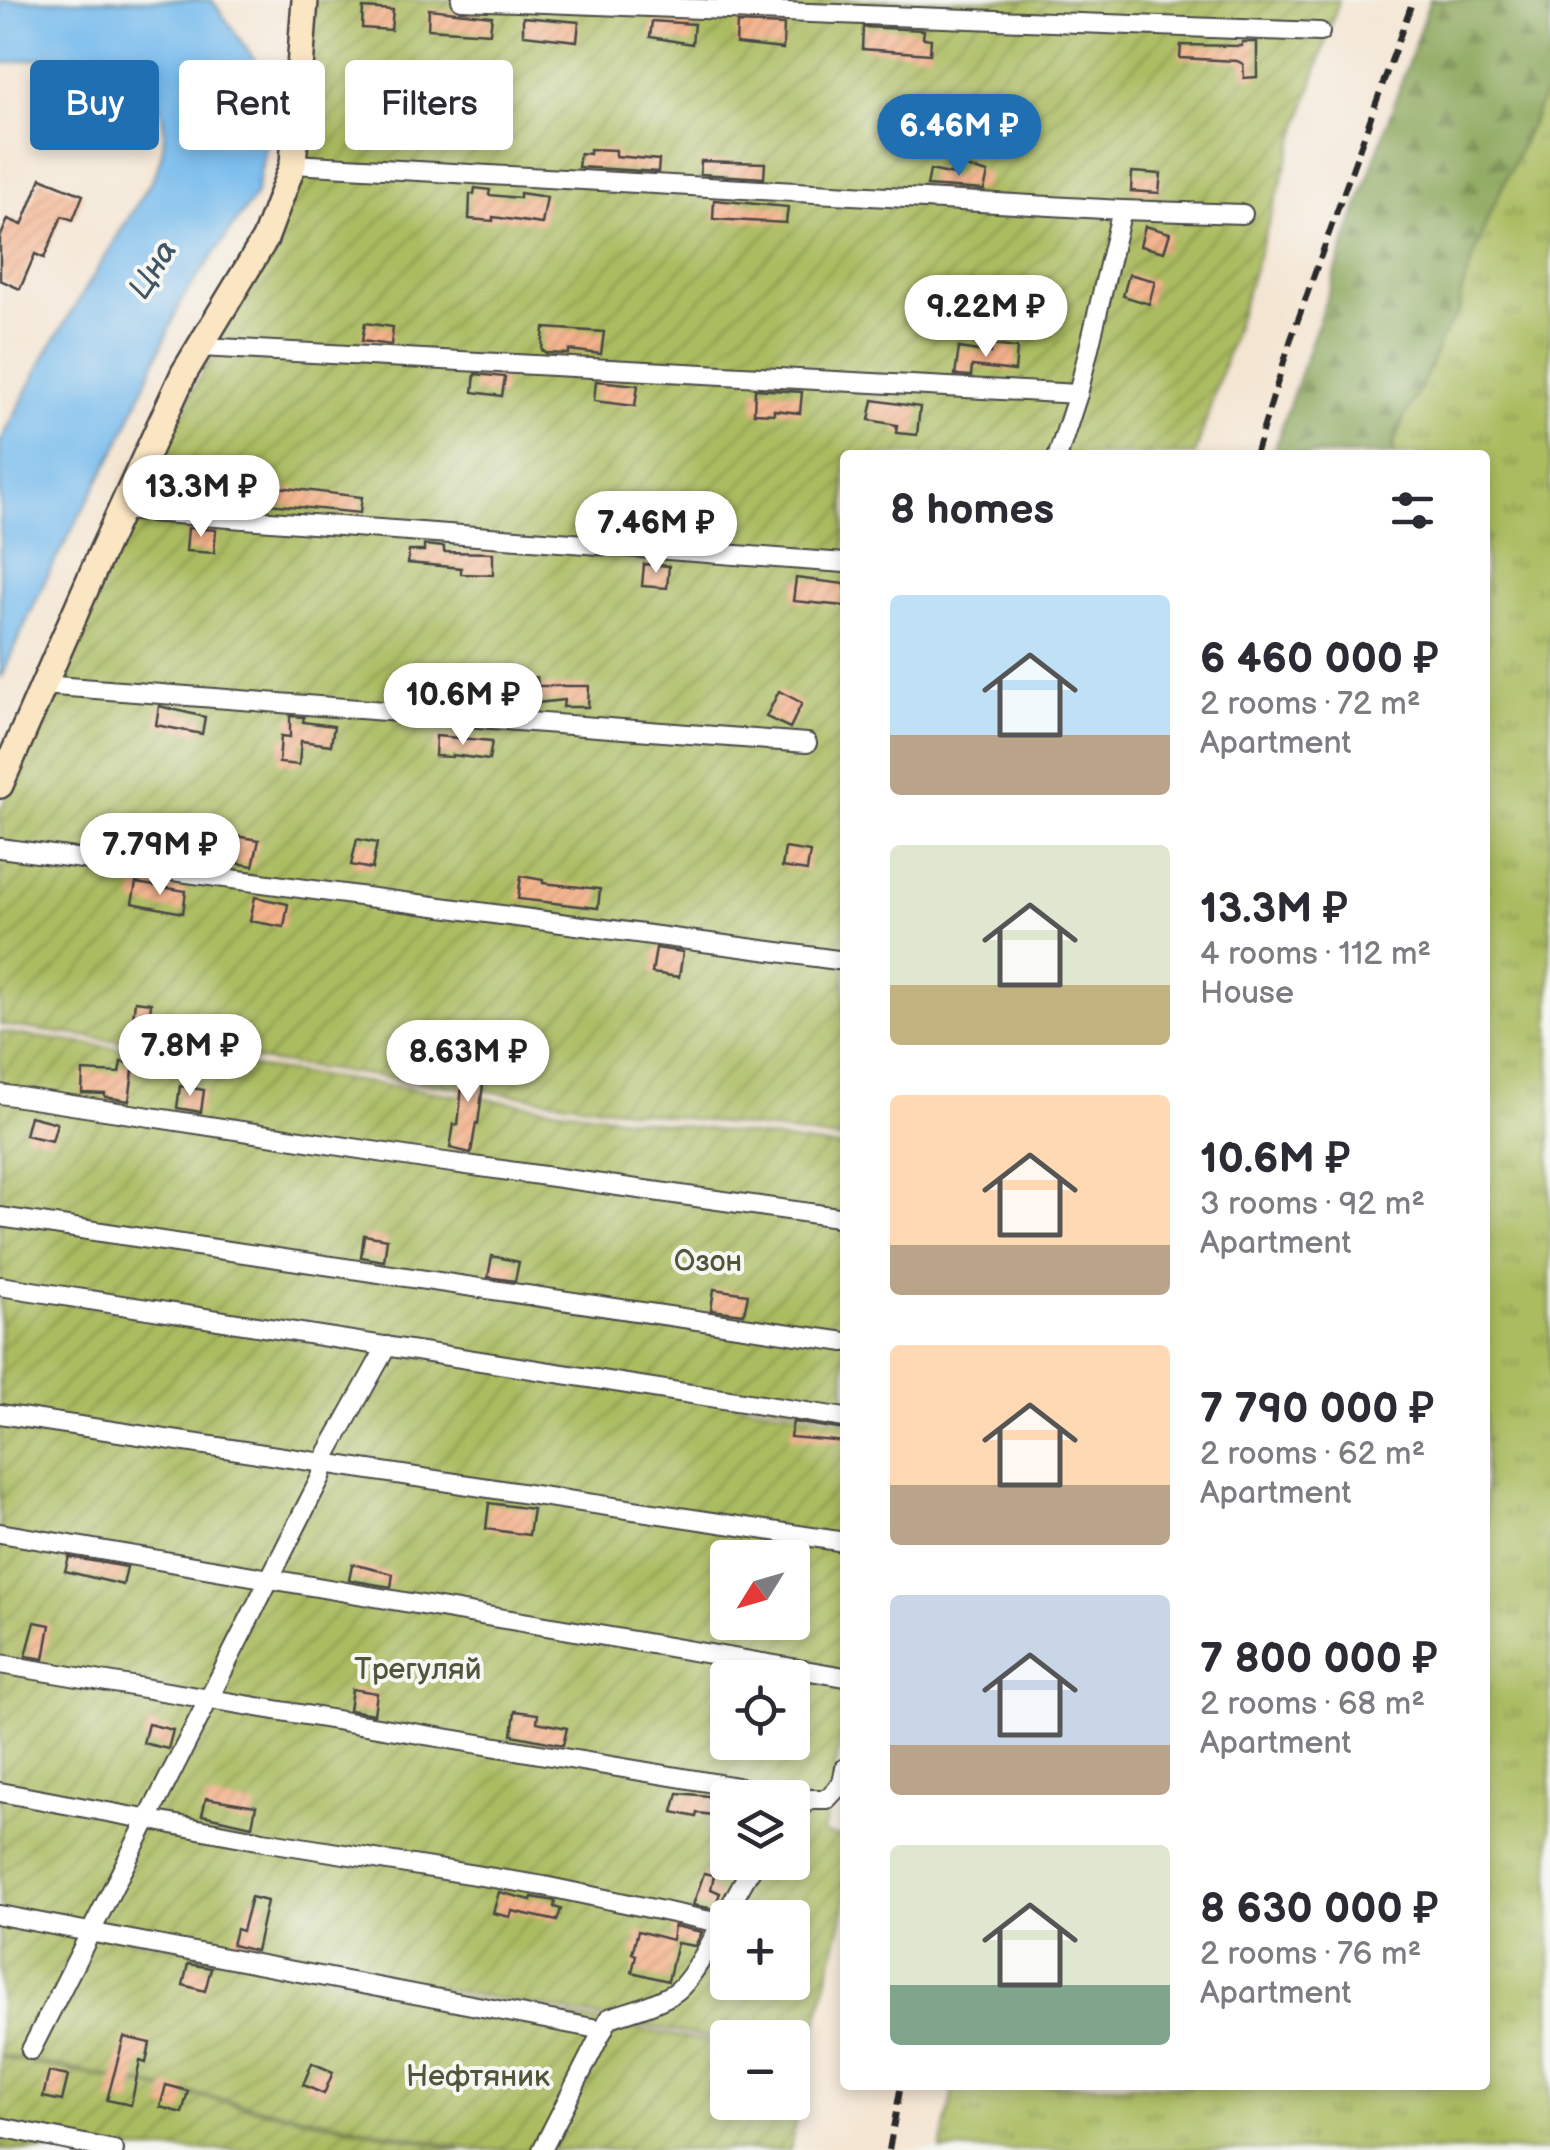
<!DOCTYPE html>
<html lang="en">
<head>
<meta charset="utf-8">
<style>
	:root { --surface:#fff; --page:#f2f2f3; --text:#2b2b33; --muted:#7c7c81; --accent:#1f6fb2 }
	body { margin:0; font-family:"Balsamiq Sans",sans-serif; background:var(--page); color:var(--text); height:100vh; display:flex; flex-direction:column; font-size:38px; white-space:nowrap }
	* { box-sizing:border-box; margin:0 }
	p { font-size:32px; color:var(--muted) }
	.icon { flex:none; width:55px; height:55px; fill:none; stroke:currentColor; stroke-width:2; stroke-linecap:round; stroke-linejoin:round }
	.map { position:relative; flex:1; overflow:hidden }
	.side { position:absolute; left:840px; top:450px; width:650px; height:1640px; display:flex; flex-direction:column; background:var(--surface); border-radius:10px; box-shadow:0 5px 15px #0003 }
	.side>* { flex:none }
	.top-card { position:absolute; left:30px; top:60px; width:660px; height:90px; display:flex; gap:20px }
	.needle { width:65px; rotate:233deg }
	.tools { position:absolute; left:710px; top:1540px; display:grid; gap:20px }
	.tools a { display:grid; place-items:center; width:100px; height:100px; border-radius:10px; background:var(--surface); box-shadow:0 5px 15px #0003; font-size:50px }
	.price { position:absolute; translate:-50% -85px; padding:0 22px; border-radius:35px; background:#fff; color:#222; font-size:32px; line-height:65px; filter:drop-shadow(0 2px 5px #0008) }
	.price::after { content:''; position:absolute; left:50%; top:60px; width:30px; height:22px; margin-left:-15px; background:inherit; clip-path:polygon(0 0,100% 0,50% 100%) }
	.price.active { background:var(--accent); color:#fff }
	ul { padding:0; list-style:none }
	li { display:flex; align-items:center; gap:30px; height:250px; padding:0 50px }
	li span { display:grid; place-items:center; flex:none; width:280px; height:200px; border-radius:10px; color:#555 }
	li>.icon { margin-inline-start:auto }
	span .icon { width:120px; height:120px; fill:#fffc; stroke-width:1 }
	li b { font-size:42px }
	h2 { display:flex; justify-content:space-between; align-items:center; height:120px; padding:0 50px; font-size:42px }
	.tag { padding:0 35px; border-radius:10px; background:var(--surface); box-shadow:0 5px 15px #0003; font-size:35px; line-height:90px }
	.tag.active { background:var(--accent); color:#fff }
	.map>svg:first-child { display:block }
</style>
</head>
<body>
<div class="map">
<svg width="1550" height="2150" viewBox="0 0 1550 2150">
	<defs>
		<pattern id="grass-tufts" width="24" height="20" patternUnits="userSpaceOnUse" patternTransform="scale(2.5)"><rect width="24" height="20" fill="#abbc60"/><path d="M3 7l-1-3M5 7V3M7 7l1-3M15 17l-1-3M17 17v-4M19 17l1-3" fill="none" stroke="#8b994f"/></pattern>
		<pattern id="forest-firs" width="22" height="20" patternUnits="userSpaceOnUse" patternTransform="scale(2.5)"><rect width="22" height="20" fill="#88a456"/><path d="M5 1l3.5 6h-7zM16 11l3.5 6h-7z" fill="#6f8647"/></pattern>
		<pattern id="garden-furrows" width="10" height="10" patternUnits="userSpaceOnUse" patternTransform="scale(2.5)"><rect width="10" height="10" fill="#abbc60"/><path d="M-1 1l2-2M0 10L10 0M9 11l2-2" fill="none" stroke="#8b994f"/></pattern>
		<pattern id="building-hatch" width="6" height="6" patternUnits="userSpaceOnUse" patternTransform="scale(2.5)"><rect width="6" height="6" fill="#f5b28b"/><path d="M-1 1l2-2M0 6l6-6M5 7l2-2" fill="none" stroke="#d29978"/></pattern>
	</defs>
	<rect width="100%" height="100%" fill="#f6f6f2"/>
	<filter id="ink" filterUnits="userSpaceOnUse"><feTurbulence type="fractalNoise" baseFrequency=".01" numOctaves="2"/><feDisplacementMap in="SourceGraphic" scale="20" xChannelSelector="R" yChannelSelector="G"/><feConvolveMatrix kernelMatrix="1 2 1 2 8 2 1 2 1" color-interpolation-filters="sRGB"/></filter>
	<filter id="wash" filterUnits="userSpaceOnUse"><feTurbulence type="fractalNoise" baseFrequency=".0048" numOctaves="4" result="noise"/><feDisplacementMap in="SourceGraphic" scale="40" xChannelSelector="R" yChannelSelector="G"/><feGaussianBlur stdDeviation="2.25" result="paint"/><feColorMatrix in="noise" values="0 0 0 0 0 0 0 0 0 0 0 0 0 0 0 0 0 1.4 0 .05"/><feComposite in="paint" operator="in"/></filter>
	<g filter="url(#wash)">
		<rect width="100%" height="100%" fill="#f4e5d2"/>
		<!-- grass -->
		<path fill="url(#grass-tufts)" stroke="#6b7446" stroke-width="2.5" d="M1550 83V2150H941L954 2085H1485V455H1394L1393 444 1438 342 1459 311 1461 293 1487 220Z"/>
		<!-- forest -->
		<path fill="url(#forest-firs)" stroke="#5a6840" stroke-width="2.5" d="M1430 0H1550V83L1487 220 1461 293 1459 311 1439 342 1426 377 1399 427 1393 444 1394 455H1272Z"/>
		<!-- garden -->
		<g fill="url(#garden-furrows)" stroke="#6b7446" stroke-width="2.5" fill-rule="evenodd">
			<path d="M299 0H1339L1195 455H845V1140L0 1025V812L75 629 289 197Z"/>
			<path d="M0 1032 845 1148V1415L0 1284Z"/>
			<path d="M0 1292 845 1420V1716L823 1834 845 1837V1906L809 2056 793 2053 792 2038H728L727 2041 0 1908ZM728 1558H792V1622H728ZM728 1678H792V1742H728ZM728 1798H792V1862H728ZM728 1918H792V1982H728Z"/>
			<path d="M0 1916 727 2045 728 2102H792L793 2057 808 2059 790 2150H475L0 2055Z"/>
			<path d="M0 2057 462 2150H0Z"/>
		</g>
		<!-- water -->
		<path fill="#77bbed" stroke="#51738c" stroke-width="2.5" d="M0 0H212L254 59 274 109 255 196 182 299 120 442 49 572 0 679V443L46 354 153 178C176 129 164 82 109 65 100 62 89 57 79 57 54 56 25 60 0 64Z"/>
		<g id="blocks">
			<!-- building -->
			<g fill="url(#building-hatch)">
				<path d="M363 8 393 10 391 30 362 28Z"/>
				<path d="M429 9 492 16 490 33 428 29Z"/>
				<path d="M523 17 579 22 577 41 523 35Z"/>
				<path d="M652 21 694 24 692 44 650 37Z"/>
				<path d="M737 23 784 25 783 49 736 44Z"/>
				<path d="M863 27 924 30 923 38 931 39 930 54 862 49Z"/>
				<path d="M1242 42H1257V77L1244 78 1243 64 1237 61 1180 58 1181 45 1242 46Z"/>
				<path d="M590 149 616 150V156L659 160 658 172 578 167 580 153 590 154Z"/>
				<path d="M701 161 765 163 764 178 700 174Z"/>
				<path d="M962 166 988 173 984 190 927 186 930 170 959 176Z"/>
				<path d="M1132 172 1161 174 1159 193 1131 191Z"/>
				<path d="M41 178 83 195 73 220 62 216 44 258 35 254 20 289 0 280V238L8 219 22 225Z"/>
				<path d="M475 188 490 190 489 195 520 198V193L547 197 542 224 493 217V221L469 219 470 194H474Z"/>
				<path d="M714 200 788 207 786 223 713 219Z"/>
				<path d="M1145 226 1170 233 1164 252 1140 246Z"/>
				<path d="M1129 274 1155 281 1149 304 1123 296Z"/>
				<path d="M365 323 393 327 391 345 362 341Z"/>
				<path d="M544 328 604 332 601 354 569 350V354L546 353 542 350Z"/>
				<path d="M992 345 1017 348 1015 371 972 366 971 376 955 375 959 348 991 353Z"/>
				<path d="M475 374 505 377 502 396 473 392Z"/>
				<path d="M596 381 638 385 635 406 594 401Z"/>
				<path d="M755 389 802 392 800 413 774 410V414L754 413Z"/>
				<path d="M873 400 920 407 917 435 896 433 897 425 869 420Z"/>
				<path d="M237 482 362 497 360 513 268 504 267 508 234 506Z"/>
				<path d="M620 512 680 521 678 537 618 531Z"/>
				<path d="M188 528 216 530 214 553 186 551Z"/>
				<path d="M424 545 444 547V552L493 553V575L461 574V568L408 563 409 551H424Z"/>
				<path d="M644 564 669 566 667 588 642 586Z"/>
				<path d="M796 578 845 584V606L793 601Z"/>
				<path d="M537 677 538 686H589L588 707H563L564 700 519 705 516 679Z"/>
				<path d="M409 679 476 684 474 703 407 698Z"/>
				<path d="M779 691 802 703 790 728 766 717Z"/>
				<path d="M159 706 205 717 202 734 156 725Z"/>
				<path d="M290 716 304 717 303 722 334 726 331 745 301 741 299 765 279 763 281 736 290 737Z"/>
				<path d="M436 736 492 741 489 760 452 755V757L435 756Z"/>
				<path d="M219 833 259 840 253 866 213 859Z"/>
				<path d="M357 839 377 843 372 869 351 865Z"/>
				<path d="M785 848 810 852 807 871 782 867Z"/>
				<path d="M521 876 543 880V883L600 889 598 908 518 899Z"/>
				<path d="M136 883 186 891 183 913 132 903Z"/>
				<path d="M255 897 288 904 284 927 250 921Z"/>
				<path d="M656 948 683 952 679 977 652 973Z"/>
				<path d="M135 1001 151 1003 150 1014 188 1022 185 1039 132 1028Z"/>
				<path d="M458 1059 478 1062 477 1068 485 1069 478 1124 476 1123 471 1153 450 1148 454 1124 458 1125 463 1076 456 1075Z"/>
				<path d="M121 1062 134 1064 129 1101 105 1097V1094L82 1093 83 1071 119 1073Z"/>
				<path d="M180 1086 204 1090 201 1112 177 1108Z"/>
				<path d="M30 1116 57 1123 52 1141 25 1135Z"/>
				<path d="M364 1235 387 1239 384 1261 361 1257Z"/>
				<path d="M492 1256 519 1262 515 1281 488 1277Z"/>
				<path d="M714 1289 748 1294 744 1314 711 1310Z"/>
				<path d="M793 1422 845 1430V1442L790 1437Z"/>
				<path d="M489 1503 533 1509 529 1535 486 1529Z"/>
				<path d="M69 1557 127 1567 123 1585 65 1571Z"/>
				<path d="M352 1564 393 1574 391 1587 349 1580Z"/>
				<path d="M35 1622 50 1625 44 1659 26 1656Z"/>
				<path d="M352 1689 377 1693 374 1714 349 1710Z"/>
				<path d="M515 1711 538 1714 537 1722 567 1728 563 1745 512 1735Z"/>
				<path d="M148 1724 173 1730 168 1749 143 1743Z"/>
				<path d="M678 1793 728 1798V1817L697 1813 696 1817 673 1812Z"/>
				<path d="M206 1798 256 1806 252 1826 202 1815Z"/>
				<path d="M704 1873 714 1875 711 1889 720 1893 714 1909 693 1905Z"/>
				<path d="M499 1892 531 1900 532 1897 555 1901 554 1907 561 1909 557 1921 512 1911 510 1917 493 1913Z"/>
				<path d="M251 1897 267 1901 256 1951 232 1945 236 1929 242 1931Z"/>
				<path d="M674 1926 702 1932 695 1946 677 1943 668 1981 632 1972 636 1955 632 1953 638 1931 672 1940Z"/>
				<path d="M188 1964 211 1968 205 1991 183 1985Z"/>
				<path d="M124 2037 150 2043 146 2063 140 2061 131 2105 107 2100Z"/>
				<path d="M312 2063 333 2072 324 2094 303 2085Z"/>
				<path d="M49 2072 68 2076 62 2101 43 2097Z"/>
				<path d="M166 2085 188 2091 182 2113 160 2107Z"/>
			</g>
		</g>
	</g>
	<g filter="url(#ink)">
		<use href="#blocks" fill-opacity="0" stroke="#494744" stroke-width="2.5"/>
		<g fill="none" stroke-linecap="round" stroke-linejoin="round">
			<defs>
				<g id="street">
					<path d="M461 0 1320 32"/>
					<path d="M293 164 1122 210 1078 394 1058 455"/>
					<path d="M1122 210 1243 214"/>
					<path d="M200 347 1078 394"/>
					<path d="M121 510 845 563"/>
					<path d="M42 685 807 743"/>
					<path d="M0 848 845 961"/>
					<path d="M0 1094 431 1160 845 1218"/>
					<path d="M0 1217 845 1342"/>
					<path d="M0 1286 845 1418"/>
					<path d="M0 1414 845 1542"/>
					<path d="M0 1533 845 1677"/>
					<path d="M0 1664 809 1799 792 1816"/>
					<path d="M0 1792 263 1841 544 1886 720 1923"/>
					<path d="M809 1799H827L842 1783 845 1768"/>
					<path d="M0 1915 603 2030"/>
					<path d="M31 2050 321 1477 328 1452 387 1346"/>
					<path d="M0 2127 114 2150"/>
					<path d="M542 2150 609 2018C630 2011 655 2005 674 1993 700 1977 733 1892 756 1862"/>
				</g>
				<path id="secondary" d="M0 785 103 549 184 373 265 239 293 164 305 0"/>
			</defs>
			<!-- street casing -->
			<use href="#street" stroke="#494744" stroke-width="22"/>
			<!-- secondary casing -->
			<use href="#secondary" stroke="#494744" stroke-width="30"/>
			<!-- street -->
			<use href="#street" stroke="#fff" stroke-width="18"/>
			<!-- secondary -->
			<use href="#secondary" stroke="#fbe6c3" stroke-width="25"/>
			<!-- rail -->
			<g stroke="#2b2b2b" stroke-width="6" stroke-dasharray="15 8" stroke-linecap="butt">
				<path d="M1255 455 1291 339 1413 0"/>
				<path d="M889 2150 901 2085"/>
			</g>
		</g>
	</g>
	<g text-anchor="middle" stroke-width="8" stroke-linejoin="round" paint-order="stroke">
		<!-- park labels -->
		<g font-size="30" fill="#51563b" stroke="#f6f6f2">
			<text x="708" y="1271">Озон</text>
			<text x="418" y="1679">Трегуляй</text>
			<text x="478" y="2086">Нефтяник</text>
		</g>
		<!-- water labels -->
		<g font-size="32" font-style="italic" fill="#425665" stroke="#f6f6f2">
			<text transform="translate(152 269) rotate(-58)" y="11">Цна</text>
		</g>
	</g>
</svg>
<div class="tools">
<a><svg class="needle" viewBox="-14 -14 28 28"><path d="M0-13l5 13h-10z" fill="#e53935"/><path d="M0 13l5-13h-10z" fill="#7c7c81"/></svg></a>
<a><svg class="icon" aria-label="locate" viewBox="0 0 24 24"><circle cx="12" cy="12" r="6"/><path d="M12 2v4M12 18v4M2 12h4M18 12h4"/></svg></a>
<a><svg class="icon" aria-label="layers" viewBox="0 0 24 24"><path d="M12 4l9 5-9 5-9-5zM3 14l9 5 9-5"/></svg></a>
<a>+</a>
<a>−</a>
</div>
<b class="price active" style="left:959px;top:179px">6.46M ₽</b>
<b class="price" style="left:986px;top:360px">9.22M ₽</b>
<b class="price" style="left:201px;top:540px">13.3M ₽</b>
<b class="price" style="left:656px;top:576px">7.46M ₽</b>
<b class="price" style="left:463px;top:748px">10.6M ₽</b>
<b class="price" style="left:160px;top:898px">7.79M ₽</b>
<b class="price" style="left:190px;top:1099px">7.8M ₽</b>
<b class="price" style="left:468px;top:1105px">8.63M ₽</b>
<div class="top-card">
<a class="tag active">Buy</a>
<a class="tag">Rent</a>
<a class="tag">Filters</a>
</div>
<section class="side">
<h2>8 homes<svg class="icon" aria-label="filters" viewBox="0 0 24 24"><path d="M4 7h16M4 17h16"/><circle cx="9" cy="7" r="2"/><circle cx="15" cy="17" r="2"/></svg></h2>
<ul>
<li><span style="background:linear-gradient(#bfe0f5 70%,#b9a48a 0)"><svg class="icon" aria-label="home" viewBox="0 0 24 24"><path d="M3 11l9-7 9 7M6 9v11h12V9"/></svg></span><div><b>6 460 000 ₽</b><p>2 rooms · 72 m²</p><p>Apartment</p></div></li>
<li><span style="background:linear-gradient(#dfe7d0 70%,#c2b280 0)"><svg class="icon" aria-label="home" viewBox="0 0 24 24"><path d="M3 11l9-7 9 7M6 9v11h12V9"/></svg></span><div><b>13.3M ₽</b><p>4 rooms · 112 m²</p><p>House</p></div></li>
<li><span style="background:linear-gradient(#ffd9b3 75%,#b9a48a 0)"><svg class="icon" aria-label="home" viewBox="0 0 24 24"><path d="M3 11l9-7 9 7M6 9v11h12V9"/></svg></span><div><b>10.6M ₽</b><p>3 rooms · 92 m²</p><p>Apartment</p></div></li>
<li><span style="background:linear-gradient(#ffd9b3 70%,#b9a48a 0)"><svg class="icon" aria-label="home" viewBox="0 0 24 24"><path d="M3 11l9-7 9 7M6 9v11h12V9"/></svg></span><div><b>7 790 000 ₽</b><p>2 rooms · 62 m²</p><p>Apartment</p></div></li>
<li><span style="background:linear-gradient(#c9d6e8 75%,#b9a48a 0)"><svg class="icon" aria-label="home" viewBox="0 0 24 24"><path d="M3 11l9-7 9 7M6 9v11h12V9"/></svg></span><div><b>7 800 000 ₽</b><p>2 rooms · 68 m²</p><p>Apartment</p></div></li>
<li><span style="background:linear-gradient(#dfe7d0 70%,#7fa58c 0)"><svg class="icon" aria-label="home" viewBox="0 0 24 24"><path d="M3 11l9-7 9 7M6 9v11h12V9"/></svg></span><div><b>8 630 000 ₽</b><p>2 rooms · 76 m²</p><p>Apartment</p></div></li>
</ul>
</section>
</div>
</body>
</html>
